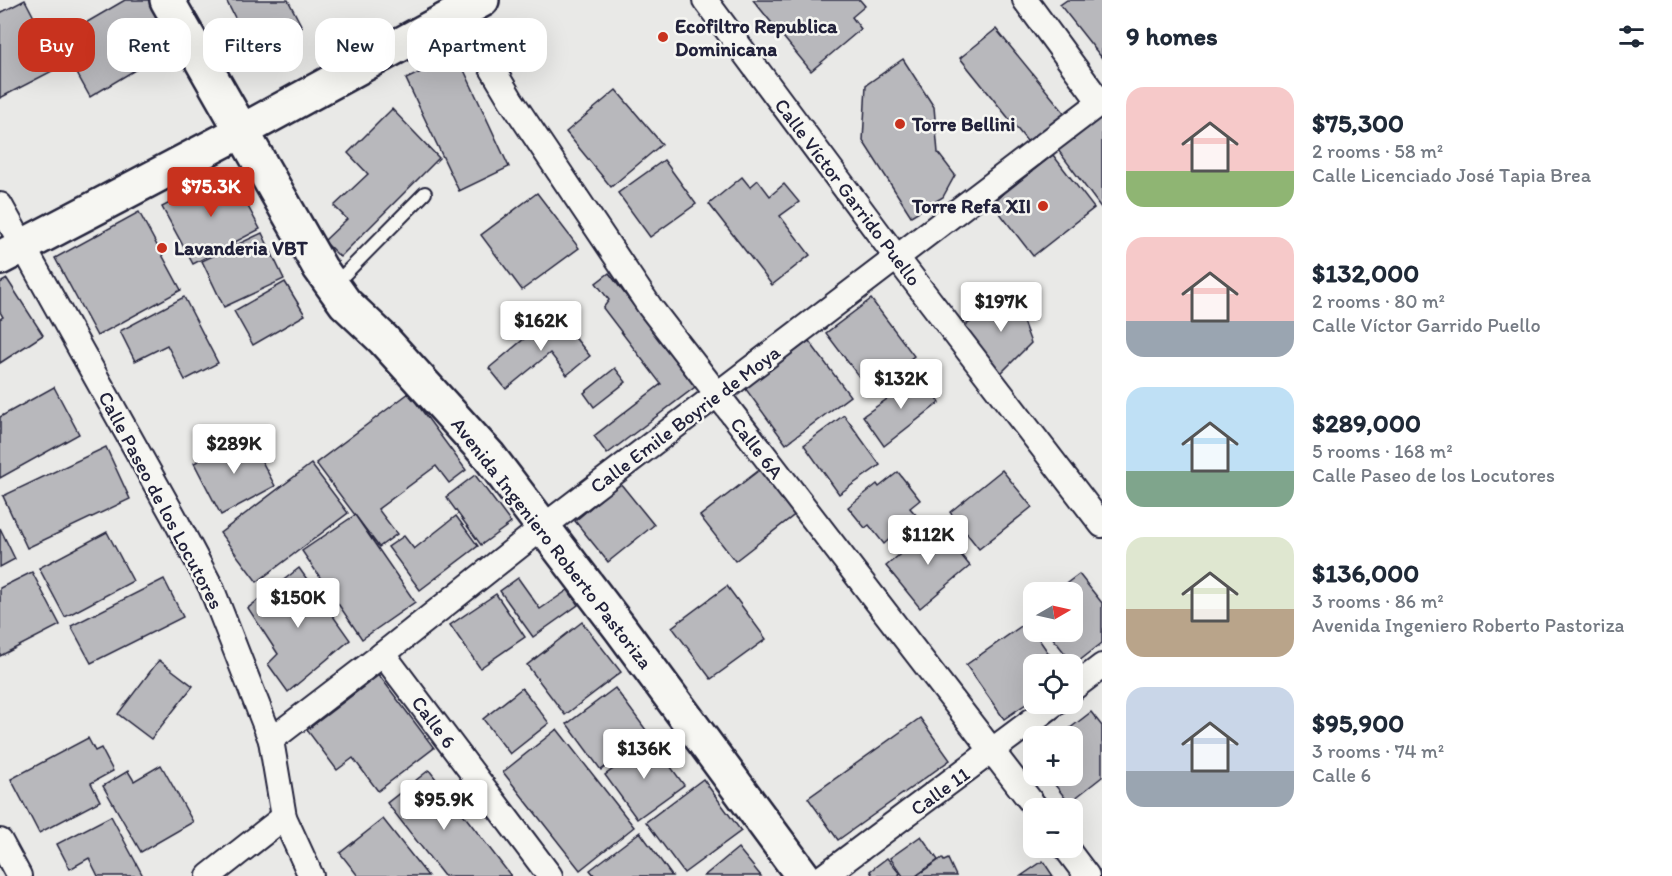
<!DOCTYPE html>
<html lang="en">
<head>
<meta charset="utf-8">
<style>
	:root { --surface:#fff; --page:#f6f6f7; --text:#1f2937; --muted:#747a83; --accent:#c8321e }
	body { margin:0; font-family:Itim,sans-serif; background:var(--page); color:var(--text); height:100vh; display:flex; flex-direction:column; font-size:22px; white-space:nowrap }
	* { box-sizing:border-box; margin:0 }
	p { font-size:20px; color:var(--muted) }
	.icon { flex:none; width:33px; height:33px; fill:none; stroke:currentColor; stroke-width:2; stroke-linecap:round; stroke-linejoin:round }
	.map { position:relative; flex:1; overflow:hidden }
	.details { display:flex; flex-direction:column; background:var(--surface); width:570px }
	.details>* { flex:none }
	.guide { position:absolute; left:18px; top:18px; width:570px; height:54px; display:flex; gap:12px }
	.needle { width:39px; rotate:81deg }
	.buttons { position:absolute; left:1023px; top:582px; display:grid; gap:12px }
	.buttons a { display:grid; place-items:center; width:60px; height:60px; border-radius:12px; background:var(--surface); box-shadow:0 6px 24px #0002; font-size:30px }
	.price { position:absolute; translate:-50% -51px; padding:0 14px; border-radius:6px; background:#fff; color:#222; font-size:20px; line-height:39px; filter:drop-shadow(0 2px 3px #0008) }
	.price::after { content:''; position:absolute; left:50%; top:36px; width:18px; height:14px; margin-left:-9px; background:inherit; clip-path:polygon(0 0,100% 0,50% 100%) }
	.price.on { background:var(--accent); color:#fff }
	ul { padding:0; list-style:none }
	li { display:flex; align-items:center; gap:18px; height:150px; padding:0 24px }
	li span { display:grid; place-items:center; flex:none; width:168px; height:120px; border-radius:18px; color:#555 }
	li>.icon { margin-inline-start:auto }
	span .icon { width:72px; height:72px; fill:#fffc; stroke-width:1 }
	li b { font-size:26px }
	h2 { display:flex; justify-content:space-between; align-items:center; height:72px; padding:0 24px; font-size:26px }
	.chip { padding:0 21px; border-radius:18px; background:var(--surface); box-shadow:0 6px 24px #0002; font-size:21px; line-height:54px }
	.chip.on { background:var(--accent); color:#fff }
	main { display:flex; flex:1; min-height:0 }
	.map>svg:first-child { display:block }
</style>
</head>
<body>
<main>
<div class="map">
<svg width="1102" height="876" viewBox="0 0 1102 876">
	<rect width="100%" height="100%" fill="#e9e9e7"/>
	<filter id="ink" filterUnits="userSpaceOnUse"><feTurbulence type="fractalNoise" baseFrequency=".0167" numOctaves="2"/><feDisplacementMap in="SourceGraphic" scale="12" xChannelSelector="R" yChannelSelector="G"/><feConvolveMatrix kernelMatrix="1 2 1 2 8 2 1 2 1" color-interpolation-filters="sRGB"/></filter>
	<g filter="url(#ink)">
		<!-- building -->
		<g fill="#b8b8bc" stroke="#22223b" stroke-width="1.5">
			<path d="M25 0 60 67 0 98V13Z"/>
			<path d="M125 0H152L177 45 90 97 58 39Z"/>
			<path d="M226 0H288L302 27 253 53Z"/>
			<path d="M753 0H860L865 6 852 17 861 29 811 71Z"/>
			<path d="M1067 0H1102V58L1060 5Z"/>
			<path d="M996 29 1067 116 1031 146 960 58Z"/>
			<path d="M457 55 509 167 459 191 406 79Z"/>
			<path d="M903 59 934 107 938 153 955 175 943 197 911 216 863 141 866 85Z"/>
			<path d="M616 90 662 144 611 187 566 132Z"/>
			<path d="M392 109 439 158 340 257 324 241 347 219 334 206 368 174 348 153Z"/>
			<path d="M1102 112V209L1055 146Z"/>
			<path d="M1053 155 1094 208 1033 256 992 203Z"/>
			<path d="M664 160 696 204 650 237 618 193Z"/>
			<path d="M229 171 260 229 193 264 162 207Z"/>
			<path d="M742 177 750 187 758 180 770 196 784 184 799 202 780 216 810 255 772 285 709 204Z"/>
			<path d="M537 193 579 248 522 290 481 235Z"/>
			<path d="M139 212 181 290 97 336 55 258Z"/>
			<path d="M262 233 284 279 224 307 202 261Z"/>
			<path d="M609 273 695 387 607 454 594 436 661 384 603 308 609 300 596 283Z"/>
			<path d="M7 279 43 335 0 363V319L3 317 0 312V283Z"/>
			<path d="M285 282 305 315 253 345 234 311Z"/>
			<path d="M1013 295 1031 343 1001 373 964 326Z"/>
			<path d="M184 297 218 363 185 380 167 345 135 361 120 331Z"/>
			<path d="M871 299 914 356 869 390 826 333Z"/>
			<path d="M555 313 590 356 567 375 550 353 506 389 489 368Z"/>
			<path d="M809 341 850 396 786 444 745 388Z"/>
			<path d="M615 368 626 382 594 407 584 393Z"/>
			<path d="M920 376 940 402 884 446 863 416Z"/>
			<path d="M54 387 79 434 0 478V417Z"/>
			<path d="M409 393 466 470 449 483 436 466 378 509 397 534 379 547 316 463Z"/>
			<path d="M844 415 880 465 839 494 804 445Z"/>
			<path d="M248 435 275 486 221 515 194 463Z"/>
			<path d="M106 447 130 499 27 548 3 496Z"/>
			<path d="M311 464 348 513 257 582 220 533Z"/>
			<path d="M762 468 797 513 735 561 700 516Z"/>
			<path d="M1002 470 1032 507 979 549 950 512Z"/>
			<path d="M898 472 920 500 910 508 916 515 902 526 900 524 891 531 894 535 884 544 869 525 865 528 848 507 877 484 879 487Z"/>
			<path d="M475 475 511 523 481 545 446 497Z"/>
			<path d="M620 483 654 525 608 562 575 521Z"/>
			<path d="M355 515 415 602 362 639 302 551Z"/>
			<path d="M456 516 478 546 420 590 388 547 404 536 414 549Z"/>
			<path d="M936 524 970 566 920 608 886 566Z"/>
			<path d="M0 528 15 559 0 567Z"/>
			<path d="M107 532 133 581 65 617 39 568Z"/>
			<path d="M299 568 350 640 288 692 268 664 278 654 248 608Z"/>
			<path d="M32 572 60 625 0 656V588Z"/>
			<path d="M1079 574 1102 603V643L1074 665 1048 632H1072V592H1055Z"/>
			<path d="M518 578 540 609 568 590 578 605 533 637 500 591Z"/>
			<path d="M164 579 183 617 91 663 71 626Z"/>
			<path d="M727 586 766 639 711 679 672 627Z"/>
			<path d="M496 594 525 637 480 668 450 625Z"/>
			<path d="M582 622 621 672 565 715 527 665Z"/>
			<path d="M1027 622 1056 664H1034V687L1027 691 1033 699 1004 719 966 665Z"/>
			<path d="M159 660 193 686 151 739 118 714Z"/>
			<path d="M379 675 434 748 378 791 353 758 337 770 307 730Z"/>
			<path d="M522 688 549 723 510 754 483 719Z"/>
			<path d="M615 688 649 734 601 770 567 724Z"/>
			<path d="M1091 712 1102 726V777L1069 803 1048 776H1072V736H1060Z"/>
			<path d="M920 718 950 760 838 840 808 798Z"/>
			<path d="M557 729 634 827 580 870 503 772Z"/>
			<path d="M88 738 95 751 101 748 113 771 91 783 100 801 39 833 11 779Z"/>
			<path d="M652 741 684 785 637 819 605 775Z"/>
			<path d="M161 765 193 822 141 852 103 786 128 771 134 781Z"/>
			<path d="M429 770 511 876H444L387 803Z"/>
			<path d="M703 779 741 831 684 873 646 822Z"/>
			<path d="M111 816 143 876H98L89 858 70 869 57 844Z"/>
			<path d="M383 819 428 876H358L340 853Z"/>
			<path d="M640 832 672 876H595L590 870Z"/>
			<path d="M921 836 938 860 916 876H903L890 858Z"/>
			<path d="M738 848 761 876H704Z"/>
			<path d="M887 858 900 874 898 876H873L870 871Z"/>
			<path d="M942 858 944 861 948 859 956 876H916Z"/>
			<path d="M1043 861 1053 876H1021Z"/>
		</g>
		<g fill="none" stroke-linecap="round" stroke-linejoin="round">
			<defs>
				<path id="lane" d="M333 286 425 193"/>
				<g id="street">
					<path d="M705 0 897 258 1102 525"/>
					<path d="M1025 0 1102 105"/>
					<path d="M459 13 511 100 650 307 1036 808"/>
					<path d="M0 205 174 517 211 587 271 740 284 817 311 876"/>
					<path d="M383 654 550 876"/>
					<path d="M1072 689 1102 666"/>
					<path d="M271 740 383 654 543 527 1102 101"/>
					<path d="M0 841 19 876"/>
					<path d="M1066 848 1087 876"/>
					<path d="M209 876 284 817"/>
					<path d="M824 876 1054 704"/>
				</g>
				<g id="secondary">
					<path d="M167 0 320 268 345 303 383 339 489 456 620 628 803 876"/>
					<path d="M0 258 242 131 482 0"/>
				</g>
			</defs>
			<!-- lane casing -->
			<use href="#lane" stroke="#22223b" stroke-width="16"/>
			<!-- street casing -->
			<use href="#street" stroke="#22223b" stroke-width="28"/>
			<!-- secondary casing -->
			<use href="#secondary" stroke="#22223b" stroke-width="38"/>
			<!-- lane -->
			<use href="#lane" stroke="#f6f6f2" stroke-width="12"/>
			<!-- street -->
			<use href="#street" stroke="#f6f6f2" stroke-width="24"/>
			<!-- secondary -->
			<use href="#secondary" stroke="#f6f6f2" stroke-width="33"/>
		</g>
	</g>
	<!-- markers -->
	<g fill="#c8321e" stroke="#f6f6f2" stroke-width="2">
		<circle cx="663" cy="37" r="6"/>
		<circle cx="900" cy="124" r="6"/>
		<circle cx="1043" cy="206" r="6"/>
		<circle cx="162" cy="248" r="6"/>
	</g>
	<g text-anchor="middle" stroke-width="5" stroke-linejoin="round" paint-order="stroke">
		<!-- poi labels -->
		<g font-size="20" font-weight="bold" fill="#22223b" stroke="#f6f6f2" text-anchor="start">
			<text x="675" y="33">Ecofiltro Republica<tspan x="675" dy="23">Dominicana</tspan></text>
			<text x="912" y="131">Torre Bellini</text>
			<text x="1031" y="213" text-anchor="end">Torre Refa XII</text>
			<text x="174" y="255">Lavanderia VBT</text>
		</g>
		<!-- street labels -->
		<g font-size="20" fill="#22223b" stroke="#f6f6f2">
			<text transform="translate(848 192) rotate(53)" y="7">Calle Víctor Garrido Puello</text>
			<text transform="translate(685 419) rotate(-37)" y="7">Calle Emile Boyrie de Moya</text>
			<text transform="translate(757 448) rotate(52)" y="7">Calle 6A</text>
			<text transform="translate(161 500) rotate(62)" y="7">Calle Paseo de los Locutores</text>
			<text transform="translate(552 543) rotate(52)" y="7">Avenida Ingeniero Roberto Pastoriza</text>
			<text transform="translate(434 722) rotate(53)" y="7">Calle 6</text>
			<text transform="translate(940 791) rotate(-36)" y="7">Calle 11</text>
		</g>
	</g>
</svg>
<div class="buttons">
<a><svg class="needle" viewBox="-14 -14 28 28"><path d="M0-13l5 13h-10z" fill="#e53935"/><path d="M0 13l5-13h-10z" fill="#747a83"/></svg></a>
<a><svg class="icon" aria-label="locate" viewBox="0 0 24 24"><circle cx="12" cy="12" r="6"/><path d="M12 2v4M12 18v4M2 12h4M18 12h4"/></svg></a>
<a>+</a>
<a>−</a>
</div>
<b class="price on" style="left:211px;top:218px">$75.3K</b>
<b class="price" style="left:1001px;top:333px">$197K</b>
<b class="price" style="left:541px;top:352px">$162K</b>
<b class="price" style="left:901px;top:410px">$132K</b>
<b class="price" style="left:234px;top:475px">$289K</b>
<b class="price" style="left:928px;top:566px">$112K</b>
<b class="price" style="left:298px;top:629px">$150K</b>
<b class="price" style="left:644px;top:780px">$136K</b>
<b class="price" style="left:444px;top:831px">$95.9K</b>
<div class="guide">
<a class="chip on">Buy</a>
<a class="chip">Rent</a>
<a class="chip">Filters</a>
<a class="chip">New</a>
<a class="chip">Apartment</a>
</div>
</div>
<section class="details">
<h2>9 homes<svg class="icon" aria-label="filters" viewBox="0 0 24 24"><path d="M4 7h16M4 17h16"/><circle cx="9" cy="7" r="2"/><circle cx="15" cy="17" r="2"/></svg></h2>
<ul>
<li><span style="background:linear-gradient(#f6c9c9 70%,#8fb573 0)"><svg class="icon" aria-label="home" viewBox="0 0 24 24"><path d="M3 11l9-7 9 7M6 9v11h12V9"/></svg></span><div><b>$75,300</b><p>2 rooms · 58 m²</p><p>Calle Licenciado José Tapia Brea</p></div></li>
<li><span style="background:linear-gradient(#f6c9c9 70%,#9aa5b1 0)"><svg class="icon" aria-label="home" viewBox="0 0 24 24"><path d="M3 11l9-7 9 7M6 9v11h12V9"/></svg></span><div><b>$132,000</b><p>2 rooms · 80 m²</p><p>Calle Víctor Garrido Puello</p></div></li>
<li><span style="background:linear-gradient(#bfe0f5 70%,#7fa58c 0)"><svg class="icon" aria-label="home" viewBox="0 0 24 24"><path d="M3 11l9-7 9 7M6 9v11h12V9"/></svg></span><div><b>$289,000</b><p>5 rooms · 168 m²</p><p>Calle Paseo de los Locutores</p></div></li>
<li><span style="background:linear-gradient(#dfe7d0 60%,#b9a48a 0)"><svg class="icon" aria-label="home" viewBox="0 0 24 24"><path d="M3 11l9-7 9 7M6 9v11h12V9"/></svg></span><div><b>$136,000</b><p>3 rooms · 86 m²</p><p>Avenida Ingeniero Roberto Pastoriza</p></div></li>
<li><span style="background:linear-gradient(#c9d6e8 70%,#9aa5b1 0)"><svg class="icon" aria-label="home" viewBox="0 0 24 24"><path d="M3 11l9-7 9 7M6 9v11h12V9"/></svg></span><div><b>$95,900</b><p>3 rooms · 74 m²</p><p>Calle 6</p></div></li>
</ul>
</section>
</main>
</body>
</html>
